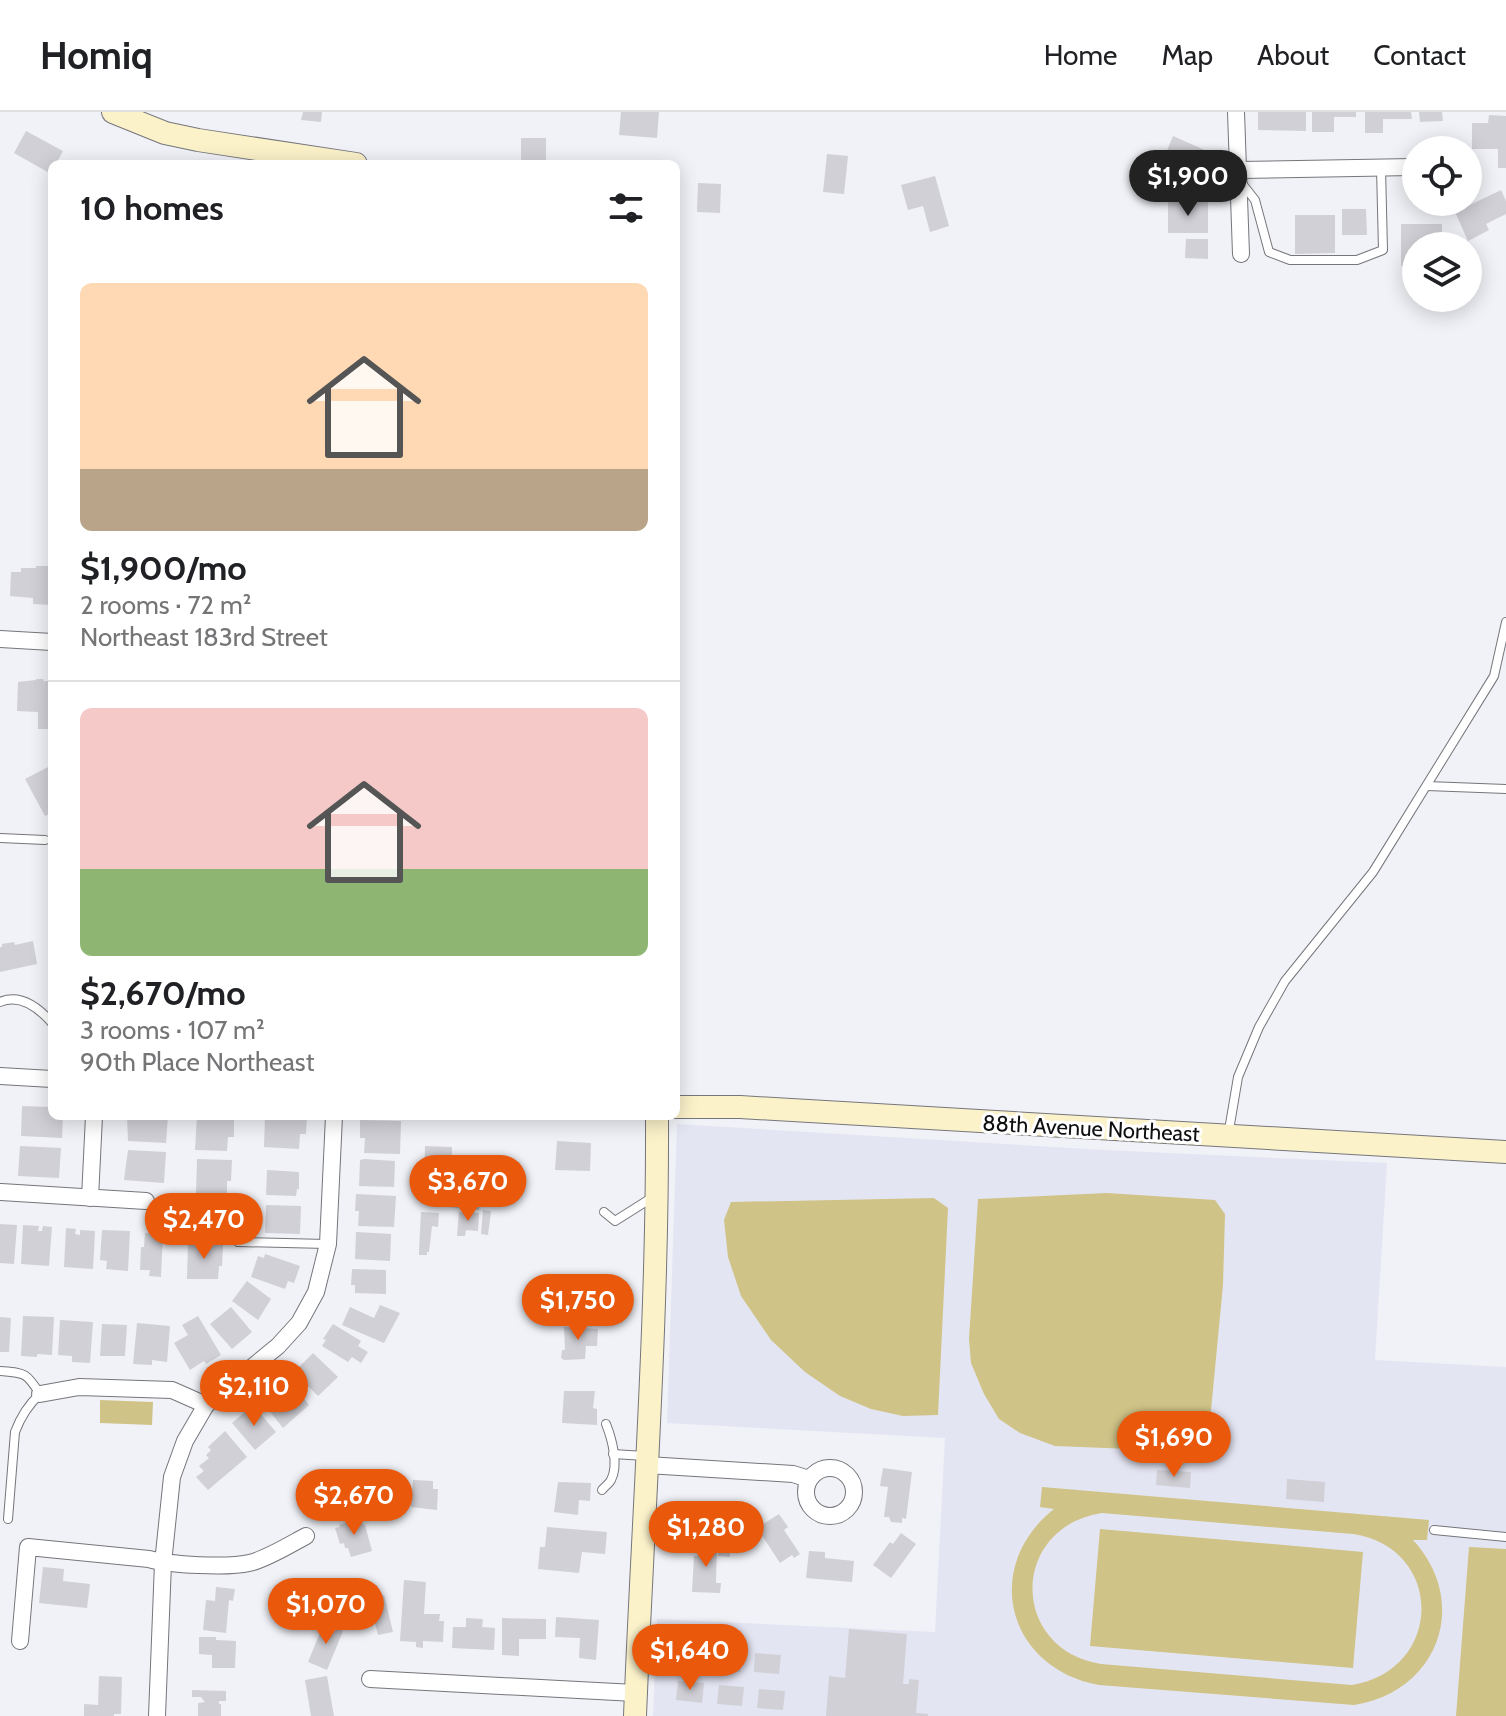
<!DOCTYPE html>
<html lang="en">
<head>
<meta charset="utf-8">
<style>
	:root { --surface:#fff; --page:#f6f6f6; --text:#202124; --muted:#757577; --line:#e0e0e0; --accent:#ea580c }
	body { margin:0; font-family:Cabin,sans-serif; background:var(--page); color:var(--text); height:100vh; display:flex; flex-direction:column; font-size:30px; white-space:nowrap }
	* { box-sizing:border-box; margin:0 }
	p { font-size:26px; color:var(--muted) }
	.icon { flex:none; width:44px; height:44px; fill:none; stroke:currentColor; stroke-width:2; stroke-linecap:round; stroke-linejoin:round }
	.map { position:relative; flex:1; overflow:hidden }
	.drawer { position:absolute; left:48px; top:48px; width:632px; height:960px; display:flex; flex-direction:column; background:var(--surface); border-radius:12px; box-shadow:0 4px 20px #0003 }
	.drawer>* { flex:none }
	.controls { position:absolute; left:1402px; top:24px; display:grid; gap:16px }
	.controls a { display:grid; place-items:center; width:80px; height:80px; border-radius:50%; background:var(--surface); box-shadow:0 4px 20px #0003; font-size:40px }
	.price { position:absolute; translate:-50% -68px; padding:0 18px; border-radius:28px; background:var(--accent); color:#fff; font-size:26px; line-height:52px; filter:drop-shadow(0 2px 4px #0008) }
	.price::after { content:''; position:absolute; left:50%; top:48px; width:24px; height:18px; margin-left:-12px; background:inherit; clip-path:polygon(0 0,100% 0,50% 100%) }
	.price.on { background:#222; color:#fff }
	ul { padding:0; list-style:none }
	li { display:grid; align-content:center; gap:16px; height:424px; padding:0 32px }
	li+li { border-top:2px solid var(--line) }
	li span { display:grid; place-items:center; height:248px; border-radius:12px; color:#555 }
	li>.icon { margin-inline-start:auto }
	span .icon { width:144px; height:144px; fill:#fffc; stroke-width:1 }
	li b { font-size:34px }
	h2 { display:flex; justify-content:space-between; align-items:center; height:96px; padding:0 32px; font-size:34px }
	header { display:flex; align-items:center; gap:48px; box-sizing:border-box; height:112px; padding:0 40px; background:var(--surface); border-bottom:2px solid var(--line) }
	header strong { font-size:38px }
	nav { display:flex; gap:44px; margin-inline-start:auto; font-size:28px }
	.map>svg:first-child { display:block }
</style>
</head>
<body>
<header>
<strong>Homiq</strong>
<nav><a>Home</a><a>Map</a><a>About</a><a>Contact</a></nav>
</header>
<div class="map">
<svg width="1506" height="1604" viewBox="0 0 1506 1604">
	<rect width="100%" height="100%" fill="#f1f2f7"/>
	<!-- built -->
	<path fill="#e4e5f2" d="M677 1012 1104 1038 1387 1051 1375 1248 1506 1255V1604H653L657 1507 935 1520 945 1326 667 1311Z"/>
	<!-- green -->
	<g fill="#d0c387" fill-rule="evenodd">
		<path d="M1107 1081 1215 1088 1225 1102 1223 1173 1207 1340 1055 1334 1020 1321 999 1307 984 1282 971 1251 969 1227 978 1087Z"/>
		<path d="M934 1086 948 1096 938 1303 903 1304 871 1297 840 1284 805 1260 771 1228 741 1184 728 1145 724 1108 731 1090Z"/>
		<path d="M100 1288 153 1290 152 1313 100 1311Z"/>
		<path d="M1042 1375 1429 1408 1427 1428H1413C1471 1491 1438 1580 1354 1593L1099 1573C1007 1556 981 1455 1054 1397L1040 1395ZM1102 1401 1353 1422C1445 1436 1444 1558 1352 1573L1101 1552C1009 1537 1010 1415 1102 1401Z"/>
		<path d="M1100 1417 1363 1440 1353 1556 1090 1534Z"/>
		<path d="M1469 1435 1506 1437V1604H1456Z"/>
	</g>
	<!-- building -->
	<g fill="#d0d0d6">
		<path d="M303 0H322L321 10 301 8Z"/>
		<path d="M621 0H659L657 26 619 23Z"/>
		<path d="M1258 0H1306V19L1258 18Z"/>
		<path d="M1312 0H1356V5H1334V20H1312Z"/>
		<path d="M1365 0H1411L1412 7H1383V21H1365Z"/>
		<path d="M1419 0H1442L1443 9 1420 10Z"/>
		<path d="M1489 3 1506 4V56H1498V37H1472V11H1488Z"/>
		<path d="M26 19 63 39 56 52H52L51 62 14 41Z"/>
		<path d="M1173 24 1209 40 1197 67 1162 51Z"/>
		<rect x="521" y="26" width="25" height="26"/>
		<path d="M827 42 848 44 844 82 823 80Z"/>
		<path d="M935 64 949 114 930 120 923 94 908 98 901 73Z"/>
		<path d="M698 71 721 72 720 101 697 100Z"/>
		<path d="M1501 78 1506 89V102L1486 112 1489 118 1468 129 1455 100Z"/>
		<rect x="1168" y="90" width="40" height="31"/>
		<path d="M1342 97H1366L1367 123H1342Z"/>
		<path d="M1295 103H1335V141L1295 142Z"/>
		<path d="M1401 112H1442V134H1416V154H1401Z"/>
		<path d="M1186 127H1208V147L1185 146Z"/>
		<path d="M36 454H48V457H52V493L33 492V486L10 484 11 460H21V456H36Z"/>
		<path d="M36 567H43L45 571V569H52V617H38V600L17 599 18 570 36 568Z"/>
		<path d="M50 654 52 657V701L45 704 25 667Z"/>
		<path d="M33 829 37 852 0 860V835H2V832L14 830 15 833Z"/>
		<path d="M22 994 52 995V1004H63L62 1026 21 1024Z"/>
		<path d="M127 1004H168L166 1031 128 1029Z"/>
		<path d="M197 1004H234V1025H228L227 1039 195 1038Z"/>
		<path d="M265 1004H307L306 1022H300L299 1037 264 1035Z"/>
		<path d="M360 1008 401 1009 400 1042 364 1041 365 1026H360Z"/>
		<path d="M557 1029 591 1031 590 1059 555 1058Z"/>
		<path d="M20 1034 61 1036 59 1066 18 1064Z"/>
		<path d="M425 1034 452 1035 451 1074 424 1073Z"/>
		<path d="M128 1038 166 1040 164 1071 124 1068Z"/>
		<path d="M197 1047 232 1048 231 1069H227V1082L196 1081Z"/>
		<path d="M364 1047 395 1049 394 1075 359 1074 360 1048Z"/>
		<path d="M267 1058 299 1060V1077H297L296 1084 266 1083Z"/>
		<path d="M449 1075 481 1078 479 1098 447 1095Z"/>
		<path d="M356 1082 396 1084 394 1115 358 1114 359 1099H355Z"/>
		<path d="M193 1088 231 1090 230 1114H224L223 1128 192 1127Z"/>
		<path d="M266 1093 301 1094 300 1122 265 1121Z"/>
		<path d="M483 1098 491 1099 488 1123 481 1122Z"/>
		<path d="M421 1100 439 1101 438 1115 432 1114 429 1140H427V1143H419V1139Z"/>
		<path d="M459 1100 479 1101 478 1119 466 1118 465 1124H457Z"/>
		<path d="M0 1112 17 1113 14 1152 0 1151Z"/>
		<path d="M23 1113 39 1114 38 1119H42L43 1114 52 1115 49 1154 21 1152Z"/>
		<path d="M66 1116 76 1117 75 1122 80 1123V1118L95 1119 93 1157 64 1155Z"/>
		<path d="M102 1118 130 1119 128 1159 106 1157 107 1149 100 1148Z"/>
		<path d="M356 1120 391 1122 390 1149 355 1147Z"/>
		<path d="M145 1121 163 1122 161 1165 149 1164 150 1158H140L141 1135H144Z"/>
		<path d="M188 1132 223 1133 222 1154H219L218 1167H187Z"/>
		<path d="M265 1142 300 1154 294 1171 288 1169 285 1177 251 1165 258 1144 264 1146Z"/>
		<path d="M352 1157 386 1158V1182L355 1181V1173H351Z"/>
		<path d="M247 1169 271 1187 258 1208 232 1189Z"/>
		<path d="M592 1171 605 1172 604 1189H608L607 1206 573 1204 576 1172 592 1173Z"/>
		<path d="M380 1193 400 1201 384 1231 342 1213 350 1195 374 1206Z"/>
		<path d="M231 1195 252 1220 232 1237 210 1212Z"/>
		<path d="M23 1204 54 1205 52 1243 37 1242V1245L21 1244Z"/>
		<path d="M198 1204 221 1243 206 1252 204 1249 190 1258 174 1231 188 1223 182 1213Z"/>
		<path d="M0 1205 11 1206 9 1240H0Z"/>
		<path d="M60 1208 93 1210 90 1251 72 1250V1244L58 1243Z"/>
		<path d="M137 1211 170 1214 167 1250 152 1248V1253L133 1252Z"/>
		<path d="M102 1212 127 1213 125 1244H100Z"/>
		<path d="M333 1212 361 1229 358 1234 368 1240 361 1251 352 1245 348 1250 322 1234 326 1228 323 1227Z"/>
		<path d="M564 1215 598 1217 597 1234H586L585 1247 564 1248 561 1246 562 1238H565Z"/>
		<path d="M313 1241 338 1265 318 1284 294 1260Z"/>
		<path d="M290 1268 309 1293 283 1316 261 1288 275 1277 277 1279Z"/>
		<path d="M564 1279H595L593 1296 597 1297V1313L562 1311Z"/>
		<path d="M253 1293 276 1320 255 1338 232 1311Z"/>
		<path d="M225 1319 247 1345 208 1378 196 1365 204 1359 199 1354 209 1346 206 1343 211 1338 208 1335Z"/>
		<path d="M883 1356 912 1360 906 1407 902 1406V1411L891 1410 889 1405H884L888 1375 880 1374Z"/>
		<path d="M1157 1358 1191 1360 1190 1376 1156 1373Z"/>
		<path d="M342 1367 348 1378 353 1375 362 1389 332 1406 323 1392 328 1389 325 1383 329 1381 326 1376Z"/>
		<path d="M1287 1367 1325 1370 1324 1390 1286 1387Z"/>
		<path d="M413 1368 433 1369V1377H438L437 1398 411 1395Z"/>
		<path d="M558 1370 591 1371 590 1389 579 1388 578 1403 554 1400Z"/>
		<path d="M724 1390 741 1391 740 1407 748 1408 747 1415 740 1414 739 1418 693 1415 695 1393 724 1395Z"/>
		<path d="M779 1402 788 1415 784 1418 800 1442 794 1446 792 1443 780 1451 757 1416Z"/>
		<path d="M361 1406 363 1413H365L372 1439 351 1445 348 1436H345L344 1431 340 1432 335 1416 340 1415 339 1413Z"/>
		<path d="M547 1415 607 1420 605 1442 582 1440 579 1461 538 1457 540 1435H545Z"/>
		<path d="M901 1421 916 1432 891 1466 873 1453 890 1430 893 1432Z"/>
		<path d="M698 1429 717 1430 716 1471H721L720 1481 692 1480 694 1444H698Z"/>
		<path d="M729 1433H737V1441H730V1445L718 1444 719 1435H729Z"/>
		<path d="M809 1439 825 1440V1446L854 1449 852 1470 806 1466Z"/>
		<path d="M43 1455 64 1457 63 1469 90 1472 87 1496 39 1491Z"/>
		<path d="M404 1468 426 1470 424 1502H440L439 1509H444L443 1530 423 1529V1536L416 1535V1530L400 1529Z"/>
		<path d="M377 1473 379 1484 384 1483 393 1520 378 1523 374 1507 347 1514 342 1492 364 1487 362 1476Z"/>
		<path d="M216 1475 235 1477 233 1489 229 1488 226 1521 203 1518 206 1488 215 1489Z"/>
		<path d="M556 1505 599 1508 596 1548 579 1546 580 1526 555 1525Z"/>
		<path d="M466 1506 483 1507 482 1515 495 1516 494 1538 452 1536 453 1515H466Z"/>
		<path d="M502 1506 546 1507V1527H519V1544L502 1543Z"/>
		<path d="M324 1511 343 1519 327 1558 308 1550Z"/>
		<path d="M849 1517 907 1522 903 1572H909V1567L919 1568 916 1601 928 1602V1604H826L829 1564 845 1566Z"/>
		<path d="M199 1525H216V1528L236 1529 235 1556H212V1543L199 1542Z"/>
		<path d="M679 1533 705 1536 703 1556 677 1554Z"/>
		<path d="M718 1537 742 1539 740 1560 716 1558Z"/>
		<path d="M755 1541 781 1543 779 1562 754 1560Z"/>
		<path d="M99 1564 122 1565 121 1602H114V1604H84V1592L98 1593Z"/>
		<path d="M327 1564 334 1604H311L305 1568Z"/>
		<path d="M678 1569 704 1571 702 1591 676 1588Z"/>
		<path d="M719 1573 744 1575 742 1594 717 1592Z"/>
		<path d="M759 1577 785 1579 783 1598 757 1596Z"/>
		<path d="M192 1578 226 1579V1589H219V1592H221V1604H198V1591L205 1590 201 1585H192Z"/>
	</g>
	<g fill="none" stroke-linecap="round" stroke-linejoin="round">
		<defs>
			<g id="lane">
				<path d="M1240 69 1255 88 1269 140 1290 148H1357L1383 138 1381 56"/>
				<path d="M1427 674 1506 677"/>
				<path d="M0 726 45 728"/>
				<path d="M0 890C21 881 39 896 52 911"/>
				<path d="M1228 1024 1238 965 1259 915 1285 869 1373 760 1494 564 1506 510"/>
				<path d="M604 1100 615 1109 653 1085"/>
				<path d="M238 1130 327 1132"/>
				<path d="M0 1259C25 1261 26 1260 40 1282 28 1293 21 1304 15 1320L8 1407"/>
				<path d="M613 1342 645 1344"/>
				<path d="M602 1378C605 1374 609 1372 611 1368 619 1353 612 1327 606 1312"/>
				<path d="M1434 1418 1506 1425"/>
			</g>
			<g id="street">
				<path d="M1236 0 1241 142"/>
				<path d="M1239 58 1413 55"/>
				<path d="M0 527 52 530"/>
				<path d="M0 964 52 967"/>
				<path d="M1 1080 146 1089"/>
				<path d="M90 1086 94 1004"/>
				<path d="M40 1282 79 1275 172 1278 206 1293"/>
				<path d="M647 1353 793 1362 809 1367"/>
				<circle cx="830" cy="1380" r="24"/>
				<path d="M20 1529 28 1435 149 1447C170 1453 228 1456 249 1451 265 1448 291 1432 306 1424"/>
				<path d="M370 1567 635 1581"/>
				<path d="M157 1604 163 1451 172 1365 185 1329 206 1293 278 1234 299 1211 316 1180 328 1132 334 1004"/>
			</g>
			<g id="secondary">
				<path d="M113 0 165 21 198 28 356 52"/>
				<path d="M676 995H740L1506 1040"/>
				<path d="M635 1604C643 1404 658 1204 657 1004"/>
			</g>
		</defs>
		<!-- lane casing -->
		<use href="#lane" stroke="#75767b" stroke-width="10"/>
		<!-- street casing -->
		<use href="#street" stroke="#75767b" stroke-width="18"/>
		<!-- secondary casing -->
		<use href="#secondary" stroke="#75767b" stroke-width="24"/>
		<!-- lane -->
		<use href="#lane" stroke="#fff" stroke-width="8"/>
		<!-- street -->
		<use href="#street" stroke="#fff" stroke-width="16"/>
		<!-- secondary -->
		<use href="#secondary" stroke="#fbf2ca" stroke-width="22"/>
	</g>
	<g text-anchor="middle" stroke-width="6" stroke-linejoin="round" paint-order="stroke">
		<!-- street labels -->
		<g font-size="22" fill="#0e0f10" stroke="#fff">
			<text transform="translate(1091 1016) rotate(3)" y="8">88th Avenue Northeast</text>
		</g>
	</g>
</svg>
<div class="controls">
<a><svg class="icon" aria-label="locate" viewBox="0 0 24 24"><circle cx="12" cy="12" r="6"/><path d="M12 2v4M12 18v4M2 12h4M18 12h4"/></svg></a>
<a><svg class="icon" aria-label="layers" viewBox="0 0 24 24"><path d="M12 4l9 5-9 5-9-5zM3 14l9 5 9-5"/></svg></a>
</div>
<b class="price on" style="left:1188px;top:106px">$1,900</b>
<b class="price" style="left:468px;top:1111px">$3,670</b>
<b class="price" style="left:204px;top:1149px">$2,470</b>
<b class="price" style="left:578px;top:1230px">$1,750</b>
<b class="price" style="left:254px;top:1316px">$2,110</b>
<b class="price" style="left:1174px;top:1367px">$1,690</b>
<b class="price" style="left:354px;top:1425px">$2,670</b>
<b class="price" style="left:706px;top:1457px">$1,280</b>
<b class="price" style="left:326px;top:1534px">$1,070</b>
<b class="price" style="left:690px;top:1580px">$1,640</b>
<section class="drawer">
<h2>10 homes<svg class="icon" aria-label="filters" viewBox="0 0 24 24"><path d="M4 7h16M4 17h16"/><circle cx="9" cy="7" r="2"/><circle cx="15" cy="17" r="2"/></svg></h2>
<ul>
<li><span style="background:linear-gradient(#ffd9b3 75%,#b9a48a 0)"><svg class="icon" aria-label="home" viewBox="0 0 24 24"><path d="M3 11l9-7 9 7M6 9v11h12V9"/></svg></span><div><b>$1,900/mo</b><p>2 rooms · 72 m²</p><p>Northeast 183rd Street</p></div></li>
<li><span style="background:linear-gradient(#f6c9c9 65%,#8fb573 0)"><svg class="icon" aria-label="home" viewBox="0 0 24 24"><path d="M3 11l9-7 9 7M6 9v11h12V9"/></svg></span><div><b>$2,670/mo</b><p>3 rooms · 107 m²</p><p>90th Place Northeast</p></div></li>
</ul>
</section>
</div>
</body>
</html>
